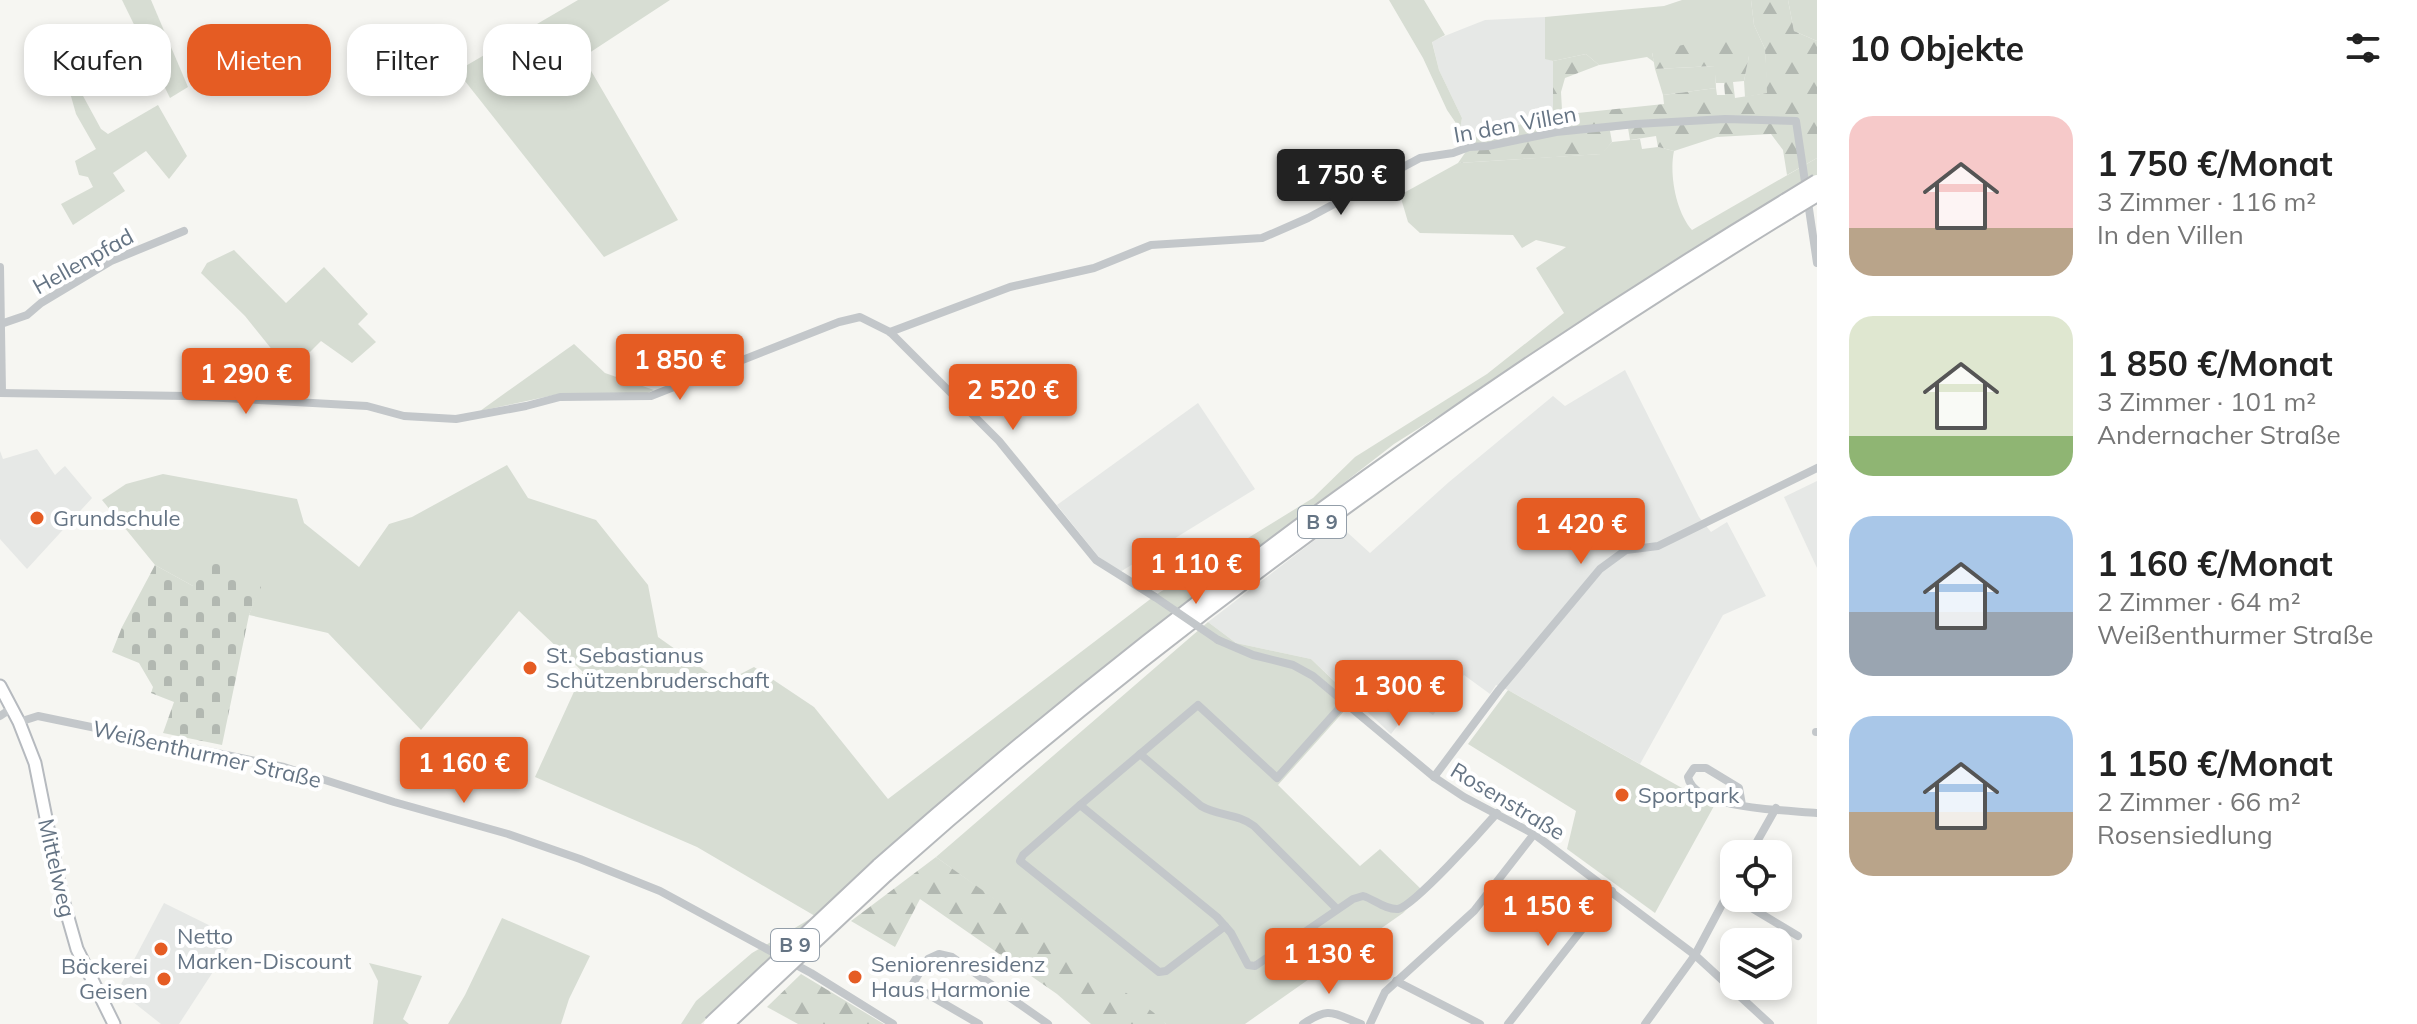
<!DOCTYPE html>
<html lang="de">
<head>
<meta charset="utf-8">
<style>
	:root { --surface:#fff; --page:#f6f6f6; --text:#222; --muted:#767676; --accent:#e55c23 }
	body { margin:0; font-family:Mulish,sans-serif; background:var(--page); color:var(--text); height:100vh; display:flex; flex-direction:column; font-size:30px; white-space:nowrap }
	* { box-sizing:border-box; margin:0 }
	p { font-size:26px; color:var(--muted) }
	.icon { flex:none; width:44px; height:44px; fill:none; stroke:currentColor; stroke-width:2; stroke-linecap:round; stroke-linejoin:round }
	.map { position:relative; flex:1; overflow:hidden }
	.side { display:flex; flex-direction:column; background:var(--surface); width:600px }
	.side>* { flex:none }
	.guide { position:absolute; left:24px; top:24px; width:760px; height:72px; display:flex; gap:16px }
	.tools { position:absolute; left:1720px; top:840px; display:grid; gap:16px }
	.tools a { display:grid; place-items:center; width:72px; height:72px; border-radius:16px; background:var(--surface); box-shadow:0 4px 12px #0003; font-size:40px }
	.price { position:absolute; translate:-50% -68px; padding:0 18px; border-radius:8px; background:var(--accent); color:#fff; font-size:26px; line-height:52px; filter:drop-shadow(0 2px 4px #0008) }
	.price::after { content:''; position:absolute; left:50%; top:48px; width:24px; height:18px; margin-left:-12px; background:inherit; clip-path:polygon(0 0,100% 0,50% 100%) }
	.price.on { background:#222; color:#fff }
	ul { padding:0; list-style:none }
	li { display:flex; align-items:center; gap:24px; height:200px; padding:0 32px }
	li span { display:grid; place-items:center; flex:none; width:224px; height:160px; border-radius:24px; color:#555 }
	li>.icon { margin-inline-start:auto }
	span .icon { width:96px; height:96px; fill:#fffc; stroke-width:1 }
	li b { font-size:34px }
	h2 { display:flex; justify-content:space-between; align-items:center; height:96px; padding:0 32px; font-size:34px }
	.tag { padding:0 28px; border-radius:24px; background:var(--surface); box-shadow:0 4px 12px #0003; font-size:28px; line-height:72px }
	.tag.on { background:var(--accent); color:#fff }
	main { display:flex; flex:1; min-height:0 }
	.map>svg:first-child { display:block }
</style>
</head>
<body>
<main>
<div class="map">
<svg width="1817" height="1024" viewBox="0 0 1817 1024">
	<defs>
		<pattern id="forest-firs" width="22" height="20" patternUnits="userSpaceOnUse" patternTransform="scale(2)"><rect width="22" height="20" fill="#d7ddd3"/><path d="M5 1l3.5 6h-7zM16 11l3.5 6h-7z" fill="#b2b8b1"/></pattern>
		<pattern id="cemetery-stones" width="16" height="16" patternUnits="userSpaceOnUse" patternTransform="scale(2)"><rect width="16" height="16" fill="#d7ddd3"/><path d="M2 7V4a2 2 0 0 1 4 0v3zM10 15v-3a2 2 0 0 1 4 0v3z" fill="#b2b8b1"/></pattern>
	</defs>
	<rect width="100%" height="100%" fill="#f6f6f2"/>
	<!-- built -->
	<g fill="#e6e8e6">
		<path d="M1545 17V58L1553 61V117L1478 134 1473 140 1460 129 1462 118 1439 70 1432 41 1485 20Z"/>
		<path d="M1625 370 1699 517 1711 532 1727 522 1766 596 1723 615 1640 764 1508 690 1496 685 1490 694 1464 675 1433 715 1415 703 1391 734 1311 659 1236 643 1208 622 1337 523 1370 553 1449 482 1553 396 1565 406Z"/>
		<path d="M1198 403 1255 489 1120 572 1098 556 1057 505Z"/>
		<path d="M37 449 55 475 65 466 92 498 27 569 0 539V451L3 459Z"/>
		<path d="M1817 481V568L1784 497Z"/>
		<path d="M164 903 235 938 179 1024H161L118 990Z"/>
	</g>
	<!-- grass -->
	<g fill="#d7ddd3">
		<path d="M122 0H151L188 87 170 98Z"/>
		<path d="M578 0H670L583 57 678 220 604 257 457 71Z"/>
		<path d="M1389 0H1424L1445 35 1432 42 1439 70 1462 118 1460 129 1447 110 1423 58Z"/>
		<path d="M1682 0H1751L1754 25 1765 49 1768 93 1745 97 1744 81 1749 56 1652 53 1654 62 1647 57 1599 65 1586 54 1553 61 1545 59V17L1664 6Z"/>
		<path d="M1788 0H1817V41L1794 31Z"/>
		<path d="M1715 66 1716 88 1663 95 1655 69Z"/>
		<path d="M70 72 101 129 108 134 158 105 187 156 169 179 146 151 113 173 125 191 73 225 61 204 93 187 88 177 79 175 75 161 96 149 76 114 65 75Z"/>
		<path d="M1640 139 1642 149 1658 147 1674 151C1669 174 1676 212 1692 230L1817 158V177L1394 444 1094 677 815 916 701 1024H681L696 1001 752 953 815 916 697 847 535 777 583 672 519 611 421 730 328 633 249 615 260 587 193 586 155 565 102 500 126 484 163 474 297 499 304 523 359 567 389 524 412 517 507 465 528 498 596 520 648 585 658 637 723 683 754 667 814 707 888 799 1157 594 1313 498 1355 457 1487 374 1564 313 1536 268 1566 247 1536 240 1522 248 1513 235 1420 233 1408 222 1400 195 1458 163 1601 154 1612 142Z"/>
		<path d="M234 250 286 303 324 267 368 314 358 324 376 342 352 363 321 341 300 362 292 354 282 362 245 316 201 273 207 263Z"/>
		<path d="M574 344 605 373 654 390 641 396 559 394 480 411Z"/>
		<path d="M1208 622 1236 643 1311 659 1354 700 1278 785 1360 866 1380 849 1424 892 1403 913 1245 1024H1166L936 857Z"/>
		<path d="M1508 690 1714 806 1655 913 1567 849 1576 811 1468 744Z"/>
		<path d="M502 918 590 956 569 999 561 1024H448L465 995Z"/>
		<path d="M369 963 422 976 403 1019 409 1024H373L378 981Z"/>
	</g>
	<!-- forest -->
	<g fill="url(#forest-firs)">
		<path d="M1751 0H1788L1794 31 1817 41V158L1787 175 1783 150 1771 134 1717 137 1674 151 1658 147 1656 136 1630 140 1628 128 1610 131 1612 142 1602 154 1458 163 1478 134 1553 117V61L1586 54 1599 65 1565 78 1561 92 1562 110 1568 114 1664 104 1663 95 1716 88 1717 95H1725L1724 83H1716L1714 66 1655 69 1652 52 1713 38 1747 35 1749 56 1744 81 1733 82 1735 98 1767 93 1765 49 1754 25Z"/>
		<path d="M936 857 1153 1012 1166 1024H1091L1057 994 920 899 895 947 851 921Z"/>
		<path d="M801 974 884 1024H798L767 1007Z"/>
	</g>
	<!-- cemetery -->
	<path fill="url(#cemetery-stones)" d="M217 560 261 587 249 615 222 745 163 733 174 702 151 693 153 687 139 663 112 652 122 627 155 565 193 586Z"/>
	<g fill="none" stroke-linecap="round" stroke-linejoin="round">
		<defs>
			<path id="secondary" d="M0 686 19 722 35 763 61 893 77 949 114 1024"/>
			<g id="highway">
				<path d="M879 866C1161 617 1464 396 1786 201"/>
				<path d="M886 874C1166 625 1470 407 1789 211"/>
			</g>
		</defs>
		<!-- secondary casing -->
		<use href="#secondary" stroke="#b6babf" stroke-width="15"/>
		<!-- highway casing -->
		<use href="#highway" stroke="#b6b9bc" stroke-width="18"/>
		<!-- street -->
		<g stroke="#c3c7ca" stroke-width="8">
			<path d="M0 267 2 392"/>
			<path d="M1 324 27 315 41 303 111 261 184 231"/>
			<path d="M890 332 1010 287 1094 268 1151 245 1262 238 1308 218 1420 158 1453 153 1469 147 1488 146 1556 132 1636 124 1725 119 1796 121 1817 263"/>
			<path d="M0 393 186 396 367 406 404 416 456 419 526 406 560 397 651 396 839 322 860 317 890 332 999 441 1096 560 1155 597"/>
			<path d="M1218 640 1253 655 1293 665 1313 676 1434 777 1464 797 1534 834 1695 955 1770 1024"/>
			<path d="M1344 703 1277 778 1198 705 1080 805 1217 917 1231 933 1248 965 1255 966 1353 899 1363 896C1374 899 1385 910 1398 909 1414 906 1483 829 1497 813"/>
			<path d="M0 716 12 708"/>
			<path d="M19 722 38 716 284 767 394 802 508 834 580 859 660 891 811 973 893 1024"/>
			<path d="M1816 732H1817"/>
			<path d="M1140 754 1201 806C1218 816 1239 814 1254 826L1337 909"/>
			<path d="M1434 777 1499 690 1600 569 1626 550 1658 546 1817 468"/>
			<path d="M1080 805 1023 855 1020 861 1159 972 1166 971 1225 926"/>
			<path d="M1742 805 1739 788 1706 768H1694L1688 777C1694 810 1789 810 1817 813"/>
			<path d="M1750 854 1776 808"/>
			<path d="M1735 898 1798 936"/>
			<path d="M1396 981 1480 1024"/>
			<path d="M979 1024 912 985 928 959 939 954 952 957 1048 1024"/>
			<path d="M1303 1024C1330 1006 1332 1013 1361 1024"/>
			<path d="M1370 1024 1385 992 1474 911 1534 834"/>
			<path d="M1508 1024 1612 891"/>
			<path d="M1645 1024 1695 955 1734 882"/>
		</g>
		<!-- secondary -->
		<use href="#secondary" stroke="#fff" stroke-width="11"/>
		<!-- highway -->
		<use href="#highway" stroke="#fff" stroke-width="14"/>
		<defs>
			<g id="highway-bridge">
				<path d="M1786 201 1817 182"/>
				<path d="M1789 211 1817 194"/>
				<path d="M711 1024 879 866"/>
				<path d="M726 1024 886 874"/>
			</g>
		</defs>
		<!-- highway-bridge casing -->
		<use href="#highway-bridge" stroke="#b6b9bc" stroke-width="18" stroke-linecap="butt"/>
		<!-- street-bridge -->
		<path stroke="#c3c7ca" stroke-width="8" d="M1155 597 1218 640"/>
		<!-- highway-bridge -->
		<use href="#highway-bridge" stroke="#fff" stroke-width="14"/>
	</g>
	<!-- markers -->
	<g fill="#e55c23" stroke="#fff" stroke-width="3">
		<circle cx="37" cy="518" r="8"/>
		<circle cx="530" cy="668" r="8"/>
		<circle cx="1622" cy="795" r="8"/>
		<circle cx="161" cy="949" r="8"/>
		<circle cx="855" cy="977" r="8"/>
		<circle cx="164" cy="979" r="8"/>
	</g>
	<g text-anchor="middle" stroke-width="8" stroke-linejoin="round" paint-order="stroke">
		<!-- shield labels -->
		<g fill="#fff" stroke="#939ea9" stroke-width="2">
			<rect x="1298" y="506" width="48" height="32" rx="6"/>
			<rect x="771" y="929" width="48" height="32" rx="6"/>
		</g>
		<g font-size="20" font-weight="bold" fill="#657484">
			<text x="1322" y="529">B 9</text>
			<text x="795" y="952">B 9</text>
		</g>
		<!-- street labels -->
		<g font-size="22" fill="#657484" stroke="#fff">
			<text transform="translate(1515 124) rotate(-10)" y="8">In den Villen</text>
			<text transform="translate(83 261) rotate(-29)" y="8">Hellenpfad</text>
			<text transform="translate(207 754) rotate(13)" y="8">Weißenthurmer Straße</text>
			<text transform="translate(1508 801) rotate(31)" y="8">Rosenstraße</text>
			<text transform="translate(57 868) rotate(77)" y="8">Mittelweg</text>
		</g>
		<!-- poi labels -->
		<g font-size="22" fill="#657484" stroke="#fff" text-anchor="start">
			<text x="53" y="526">Grundschule</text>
			<text x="546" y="663">St. Sebastianus<tspan x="546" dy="25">Schützenbruderschaft</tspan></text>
			<text x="1638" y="803">Sportpark</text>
			<text x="177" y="944">Netto<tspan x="177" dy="25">Marken-Discount</tspan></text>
			<text x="871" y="972">Seniorenresidenz<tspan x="871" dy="25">Haus Harmonie</tspan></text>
			<text x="148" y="974" text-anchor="end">Bäckerei<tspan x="148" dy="25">Geisen</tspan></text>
		</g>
	</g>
</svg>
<div class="tools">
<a><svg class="icon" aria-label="locate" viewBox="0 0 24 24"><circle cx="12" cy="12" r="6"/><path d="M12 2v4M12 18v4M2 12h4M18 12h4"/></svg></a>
<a><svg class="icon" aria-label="layers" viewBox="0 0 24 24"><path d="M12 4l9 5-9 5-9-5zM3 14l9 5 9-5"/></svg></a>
</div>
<b class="price on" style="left:1341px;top:217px">1 750 €</b>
<b class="price" style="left:680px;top:402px">1 850 €</b>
<b class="price" style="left:246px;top:416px">1 290 €</b>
<b class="price" style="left:1013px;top:432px">2 520 €</b>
<b class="price" style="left:1581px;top:566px">1 420 €</b>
<b class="price" style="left:1196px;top:606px">1 110 €</b>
<b class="price" style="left:1399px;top:728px">1 300 €</b>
<b class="price" style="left:464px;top:805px">1 160 €</b>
<b class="price" style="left:1548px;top:948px">1 150 €</b>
<b class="price" style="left:1329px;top:996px">1 130 €</b>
<div class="guide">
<a class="tag">Kaufen</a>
<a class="tag on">Mieten</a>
<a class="tag">Filter</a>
<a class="tag">Neu</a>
</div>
</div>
<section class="side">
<h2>10 Objekte<svg class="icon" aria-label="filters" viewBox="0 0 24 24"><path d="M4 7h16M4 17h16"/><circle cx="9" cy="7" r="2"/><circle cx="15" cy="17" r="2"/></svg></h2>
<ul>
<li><span style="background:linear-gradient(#f6c9c9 70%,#b9a48a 0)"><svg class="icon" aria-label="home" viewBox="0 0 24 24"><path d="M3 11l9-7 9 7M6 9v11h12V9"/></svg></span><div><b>1 750 €/Monat</b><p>3 Zimmer · 116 m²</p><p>In den Villen</p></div></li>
<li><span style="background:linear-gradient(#dfe7d0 75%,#8fb573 0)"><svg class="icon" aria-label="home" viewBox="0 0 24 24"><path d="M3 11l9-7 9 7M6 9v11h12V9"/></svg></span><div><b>1 850 €/Monat</b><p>3 Zimmer · 101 m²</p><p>Andernacher Straße</p></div></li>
<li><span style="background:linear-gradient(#a9c7e8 60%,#9aa5b1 0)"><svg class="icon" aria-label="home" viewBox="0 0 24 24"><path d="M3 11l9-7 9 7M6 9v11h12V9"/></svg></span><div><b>1 160 €/Monat</b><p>2 Zimmer · 64 m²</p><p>Weißenthurmer Straße</p></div></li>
<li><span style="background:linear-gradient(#a9c7e8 60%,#b9a48a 0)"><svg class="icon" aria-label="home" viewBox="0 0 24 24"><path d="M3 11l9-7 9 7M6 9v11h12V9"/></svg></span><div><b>1 150 €/Monat</b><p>2 Zimmer · 66 m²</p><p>Rosensiedlung</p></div></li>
</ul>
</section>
</main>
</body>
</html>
